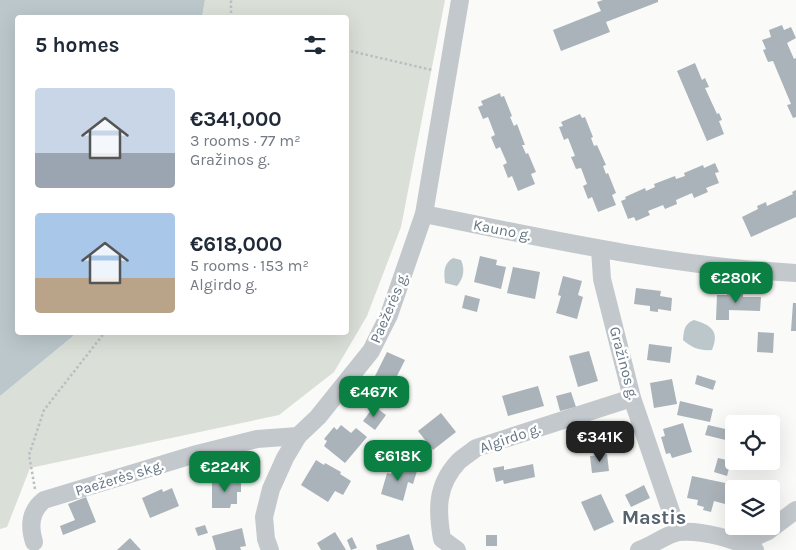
<!DOCTYPE html>
<html lang="en">
<head>
<meta charset="utf-8">
<style>
	:root { --surface:#fff; --page:#f6f6f7; --text:#1f2937; --muted:#747a83; --accent:#0b8043 }
	body { margin:0; font-family:Karla,sans-serif; background:var(--page); color:var(--text); height:100vh; display:flex; flex-direction:column; font-size:19px; white-space:nowrap }
	* { box-sizing:border-box; margin:0 }
	p { font-size:16px; color:var(--muted) }
	.icon { flex:none; width:28px; height:28px; fill:none; stroke:currentColor; stroke-width:2; stroke-linecap:round; stroke-linejoin:round }
	.map { position:relative; flex:1; overflow:hidden }
	.sheet { position:absolute; left:15px; top:15px; width:334px; height:320px; display:flex; flex-direction:column; background:var(--surface); border-radius:5px; box-shadow:0 5px 20px #0002 }
	.sheet>* { flex:none }
	.buttons { position:absolute; left:725px; top:415px; display:grid; gap:10px }
	.buttons a { display:grid; place-items:center; width:55px; height:55px; border-radius:5px; background:var(--surface); box-shadow:0 5px 20px #0002; font-size:25px }
	.price { position:absolute; translate:-50% -42px; padding:0 11px; border-radius:10px; background:var(--accent); color:#fff; font-size:16px; line-height:32px; filter:drop-shadow(0 1px 2px #0008) }
	.price::after { content:''; position:absolute; left:50%; top:30px; width:15px; height:11px; margin-left:-8px; background:inherit; clip-path:polygon(0 0,100% 0,50% 100%) }
	.price.selected { background:#222; color:#fff }
	ul { padding:0; list-style:none }
	li { display:flex; align-items:center; gap:15px; height:125px; padding:0 20px }
	li span { display:grid; place-items:center; flex:none; width:140px; height:100px; border-radius:5px; color:#555 }
	li>.icon { margin-inline-start:auto }
	span .icon { width:60px; height:60px; fill:#fffc; stroke-width:1 }
	li b { font-size:21px }
	h2 { display:flex; justify-content:space-between; align-items:center; height:60px; padding:0 20px; font-size:21px }
	.map>svg:first-child { display:block }
</style>
</head>
<body>
<div class="map">
<svg width="796" height="550" viewBox="0 0 796 550">
	<rect width="100%" height="100%" fill="#fafaf8"/>
	<!-- green -->
	<path fill="#dadfd7" d="M205 0H445L401 227 367 316 334 372 279 415 30 468 7 527 0 529V396L72 337 75 333 346 332V18L202 17Z"/>
	<!-- water -->
	<g fill="#bbc7cb">
		<path d="M0 0H205L202 17 18 18V332L75 333 72 337 0 396Z"/>
		<path d="M453 258 461 260C465 269 464 278 457 286L445 283C444 272 443 264 453 258Z"/>
		<path d="M694 320C711 325 720 331 712 350 700 351 692 348 683 340 684 330 684 324 694 320Z"/>
	</g>
	<!-- building -->
	<g fill="#aab3b9">
		<path d="M603 0H658V2L606 22 610 32 561 51 553 30 601 11 597 2Z"/>
		<path d="M782 25 784 30 791 27 796 38 787 43 794 59 796 58V117L793 118 787 105 791 104 773 61 768 62 763 50 766 49 762 40 771 37 769 30Z"/>
		<path d="M695 63 702 80 705 78 709 87 705 88 717 114 719 113 722 120 719 121 724 134 707 141 677 71Z"/>
		<path d="M500 93 501 97 504 96 512 116 510 117 514 126 517 124 525 145H522L526 154 528 153 536 172 531 174 535 184 518 191 512 176 508 178 503 165 507 163 500 147 496 149 491 137 495 135 488 117 483 119 478 107 483 105 481 101Z"/>
		<path d="M580 114 582 118 585 117 593 137 591 138 594 146 597 145 606 165 603 166 606 174 608 173 616 193 612 195 616 205 598 212 592 197 588 199 583 186 587 184 581 168 576 169 571 157 575 156 568 138 564 140 559 127 563 126 561 122Z"/>
		<path d="M715 163 719 172 715 173 719 183 706 188 708 192 694 198 692 193 676 200 677 204 665 209 663 205 648 211 650 215 636 221 634 217 628 219 621 201 626 199 625 197 645 188 646 191 655 187 654 184 675 176 676 179 685 176 684 173 703 165 704 168Z"/>
		<path d="M796 190V217L751 237 742 217 758 209 757 206 766 202 767 206 793 194 792 192Z"/>
		<path d="M480 256 497 260 496 265 506 267 501 289 474 282Z"/>
		<path d="M513 267 540 272 535 299 507 293Z"/>
		<path d="M563 276 582 281 578 295 583 297 577 319 556 313 561 296 558 295Z"/>
		<path d="M636 288 661 291 660 296 672 298 671 311 658 309V312L650 311V306L634 304Z"/>
		<path d="M727 292 743 293V297H761L760 311 729 310V320H716L717 295H727Z"/>
		<path d="M465 295 480 299 477 312 462 308Z"/>
		<path d="M793 303H796V331H791Z"/>
		<path d="M758 332 774 333 773 353 757 352Z"/>
		<path d="M649 344 672 347 670 363 647 360Z"/>
		<path d="M589 351 598 381 578 387 569 356Z"/>
		<path d="M387 352 405 360 393 384 375 376Z"/>
		<path d="M697 375 716 381 713 390 695 384Z"/>
		<path d="M672 379 677 404 654 408 650 383Z"/>
		<path d="M538 386 544 406 508 416 502 396Z"/>
		<path d="M571 392 576 407 560 411 556 396Z"/>
		<path d="M680 401 713 409 710 422 677 415Z"/>
		<path d="M374 406 386 415 375 430 363 421Z"/>
		<path d="M441 413 456 432 433 450 418 431Z"/>
		<path d="M683 423 692 452 672 458 670 453 666 454 661 437 665 436 663 429Z"/>
		<path d="M341 425 351 433 356 428 367 437 345 463 324 446 327 441 324 439 334 427 337 430Z"/>
		<path d="M708 425 734 431V442L705 435Z"/>
		<path d="M607 454 609 471 592 473 590 456Z"/>
		<path d="M718 458 731 461 727 476 714 472Z"/>
		<path d="M316 460 324 465 325 463 341 472 340 474 351 481 343 495 335 491 328 502 301 485Z"/>
		<path d="M394 464 417 471 413 484 408 482 403 501 381 494 387 473 391 474Z"/>
		<path d="M533 464 535 477 504 484 503 480 496 482 493 468 504 466V470Z"/>
		<path d="M692 476 730 484 725 504 714 501 711 512 703 510 704 507 697 505 698 500 687 498Z"/>
		<path d="M212 480H241V492H237V504H231L230 508H212Z"/>
		<path d="M644 485 650 498 631 507 625 495Z"/>
		<path d="M172 488 179 506 150 518 142 498 162 489 163 492Z"/>
		<path d="M601 494 614 522 594 531 581 502Z"/>
		<path d="M86 497 96 522 63 535 60 526 75 520 68 504Z"/>
		<path d="M205 525 208 533 198 536 195 528Z"/>
		<path d="M242 528 246 546 240 547 241 550H216L212 536Z"/>
		<path d="M335 532 346 550H321L317 543Z"/>
		<path d="M409 534 414 550H377L376 545Z"/>
		<rect x="486" y="535" width="11" height="11"/>
		<path d="M352 537 357 548 351 550 347 540Z"/>
		<path d="M130 538 141 550H117Z"/>
	</g>
	<g fill="none" stroke-linecap="round" stroke-linejoin="round">
		<!-- path -->
		<g stroke="#bbbfc2" stroke-width="2.5" stroke-dasharray="2.5 2.5" stroke-linecap="butt">
			<path d="M231 18V0"/>
			<path d="M346 50 432 70"/>
			<path d="M35 489 29 455 44 410 105 332"/>
		</g>
		<!-- minor -->
		<g stroke="#c3c8cc" stroke-width="18">
			<path d="M460 0 424 214C547 239 670 266 796 273"/>
			<path d="M600 249 602 279 632 398 678 532"/>
			<path d="M34 542C29 526 30 511 44 500L193 455 257 439 298 436"/>
			<path d="M742 543 768 531 796 510"/>
			<path d="M270 550 266 539 264 517 271 489 285 458 298 436 318 417 371 351 389 315 424 214"/>
			<path d="M457 550 442 539C437 510 436 486 458 462 463 457 470 453 476 448L632 398"/>
			<path d="M639 550C651 546 669 533 679 532 702 530 735 539 755 550"/>
		</g>
	</g>
	<g text-anchor="middle" stroke-width="5" stroke-linejoin="round" paint-order="stroke">
		<!-- street labels -->
		<g font-size="15" fill="#657683" stroke="#fff">
			<text transform="translate(502 230) rotate(11)" y="5">Kauno g.</text>
			<text transform="translate(389 308) rotate(-67)" y="5">Paežerės g.</text>
			<text transform="translate(624 363) rotate(75)" y="5">Gražinos g.</text>
			<text transform="translate(510 438) rotate(-19)" y="5">Algirdo g.</text>
			<text transform="translate(119 478) rotate(-17)" y="5">Paežerės skg.</text>
		</g>
		<!-- district labels -->
		<g font-size="20" font-weight="bold" fill="#57646e" stroke="#fff">
			<text x="654" y="524">Mastis</text>
		</g>
	</g>
</svg>
<div class="buttons">
<a><svg class="icon" aria-label="locate" viewBox="0 0 24 24"><circle cx="12" cy="12" r="6"/><path d="M12 2v4M12 18v4M2 12h4M18 12h4"/></svg></a>
<a><svg class="icon" aria-label="layers" viewBox="0 0 24 24"><path d="M12 4l9 5-9 5-9-5zM3 14l9 5 9-5"/></svg></a>
</div>
<b class="price" style="left:736px;top:304px">€280K</b>
<b class="price" style="left:374px;top:418px">€467K</b>
<b class="price selected" style="left:600px;top:463px">€341K</b>
<b class="price" style="left:398px;top:482px">€618K</b>
<b class="price" style="left:225px;top:493px">€224K</b>
<section class="sheet">
<h2>5 homes<svg class="icon" aria-label="filters" viewBox="0 0 24 24"><path d="M4 7h16M4 17h16"/><circle cx="9" cy="7" r="2"/><circle cx="15" cy="17" r="2"/></svg></h2>
<ul>
<li><span style="background:linear-gradient(#c9d6e8 65%,#9aa5b1 0)"><svg class="icon" aria-label="home" viewBox="0 0 24 24"><path d="M3 11l9-7 9 7M6 9v11h12V9"/></svg></span><div><b>€341,000</b><p>3 rooms · 77 m²</p><p>Gražinos g.</p></div></li>
<li><span style="background:linear-gradient(#a9c7e8 65%,#b9a48a 0)"><svg class="icon" aria-label="home" viewBox="0 0 24 24"><path d="M3 11l9-7 9 7M6 9v11h12V9"/></svg></span><div><b>€618,000</b><p>5 rooms · 153 m²</p><p>Algirdo g.</p></div></li>
</ul>
</section>
</div>
</body>
</html>
